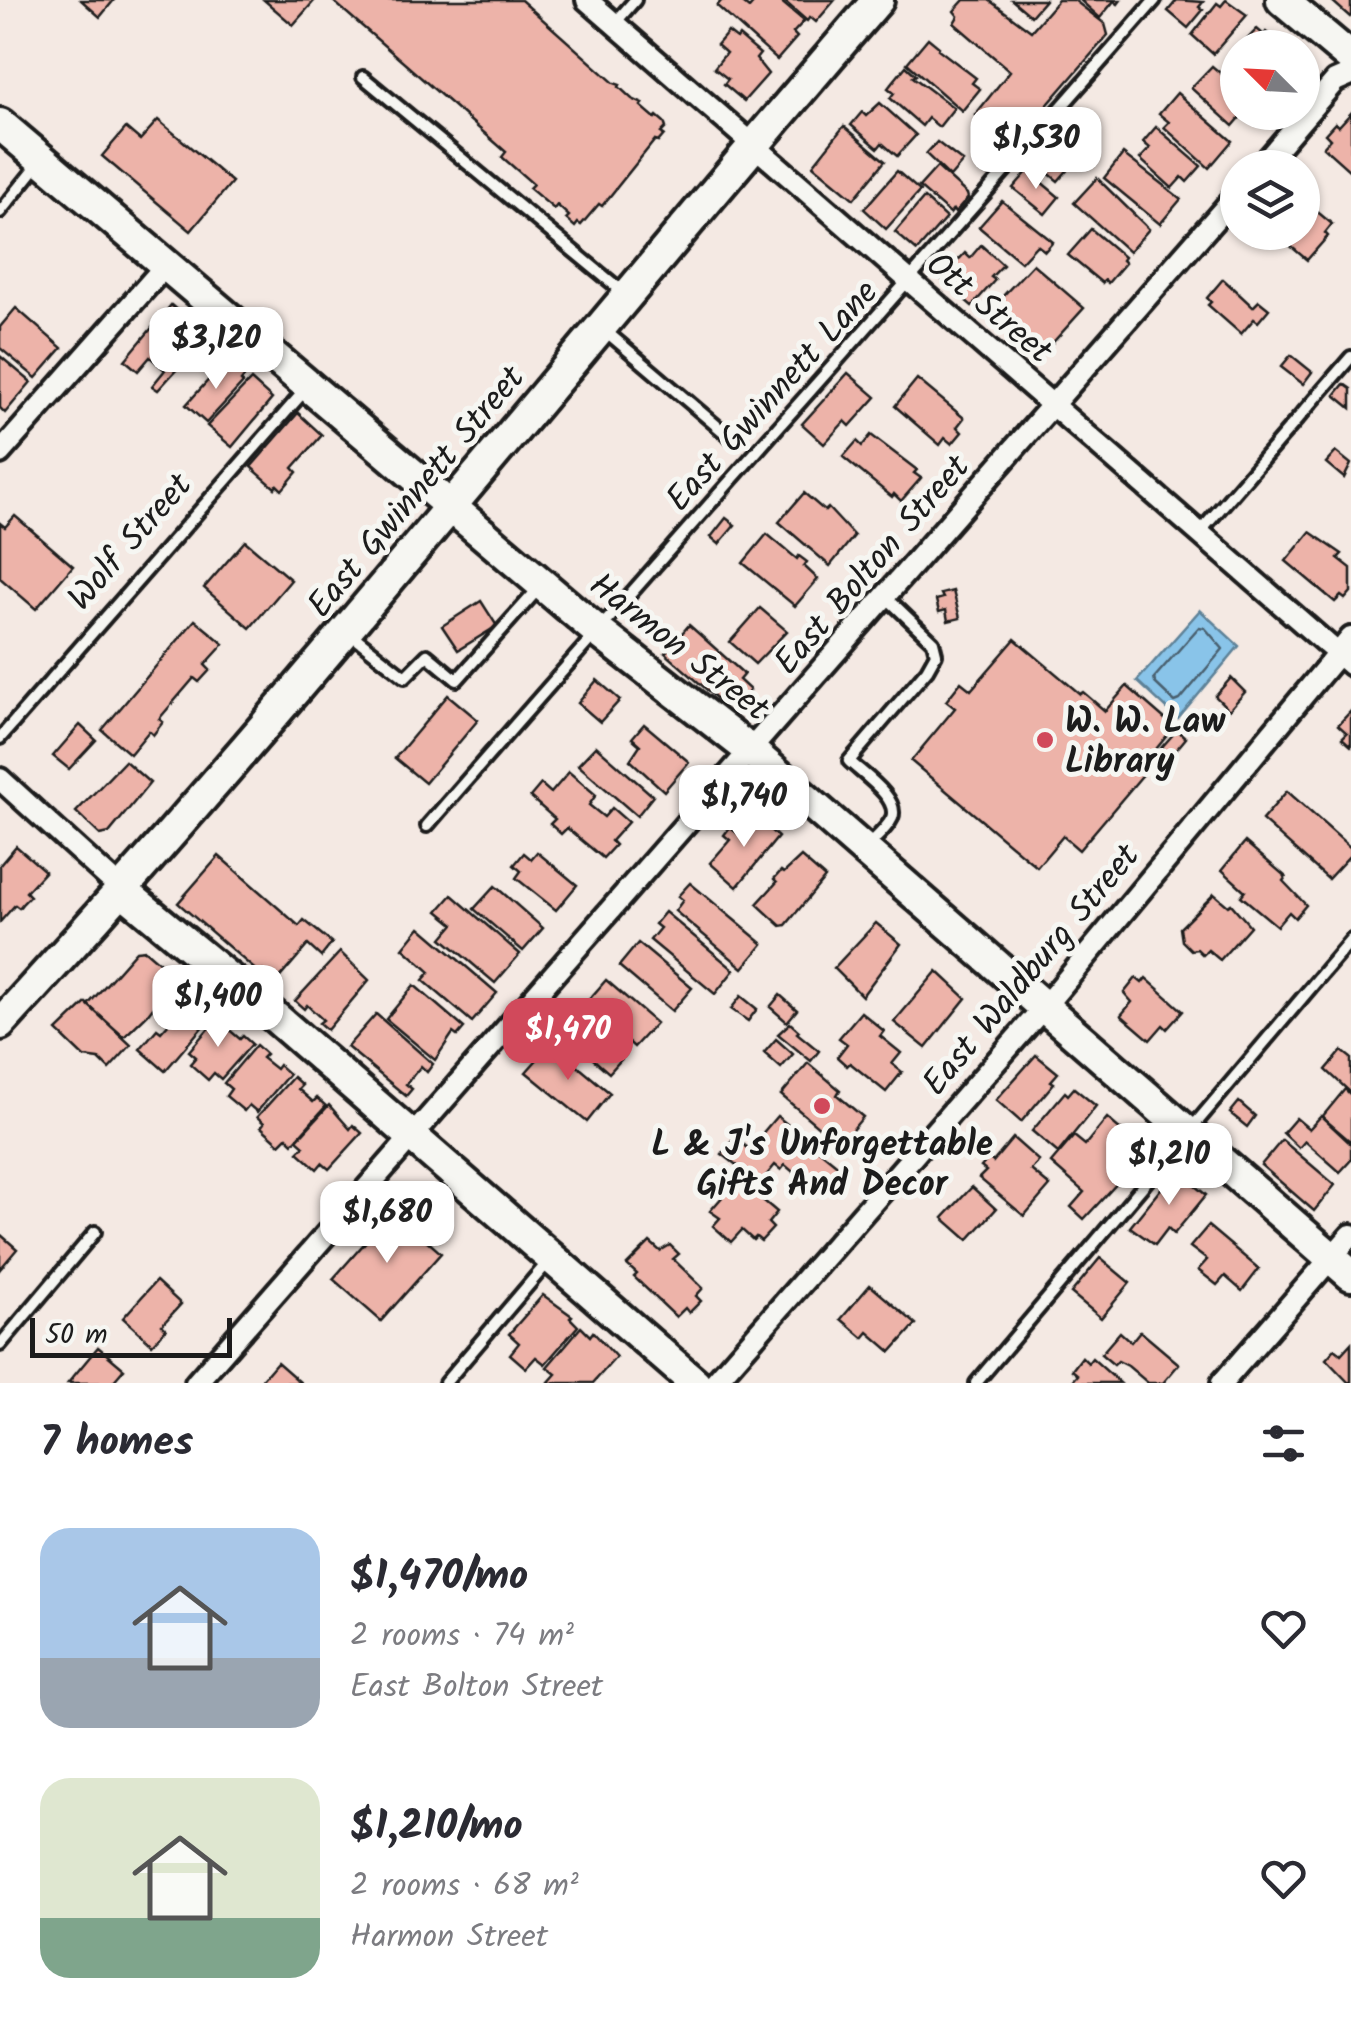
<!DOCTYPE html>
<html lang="en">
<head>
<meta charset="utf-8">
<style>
	:root { --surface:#fff; --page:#f7f7f7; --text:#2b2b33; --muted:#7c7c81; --accent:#d1495b }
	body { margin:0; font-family:Kalam,sans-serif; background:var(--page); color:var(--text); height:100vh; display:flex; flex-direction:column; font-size:38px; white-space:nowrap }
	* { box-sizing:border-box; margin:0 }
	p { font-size:32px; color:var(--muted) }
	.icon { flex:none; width:55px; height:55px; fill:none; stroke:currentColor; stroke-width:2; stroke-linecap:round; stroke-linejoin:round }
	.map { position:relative; height:1383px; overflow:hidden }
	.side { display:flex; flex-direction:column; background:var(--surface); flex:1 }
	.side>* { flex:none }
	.needle { width:65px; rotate:294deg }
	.controls { position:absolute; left:1220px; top:30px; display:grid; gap:20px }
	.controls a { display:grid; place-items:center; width:100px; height:100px; border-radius:50%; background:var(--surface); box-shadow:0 2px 8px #0004; font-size:50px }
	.scale { position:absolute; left:30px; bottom:25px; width:202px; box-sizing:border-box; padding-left:10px; border:5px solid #1c1c1c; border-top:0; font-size:28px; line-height:35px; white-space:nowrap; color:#1c1c1c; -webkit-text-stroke:8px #f6f6f2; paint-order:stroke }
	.price { position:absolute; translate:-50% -85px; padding:0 22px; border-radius:20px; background:#fff; color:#222; font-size:32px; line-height:65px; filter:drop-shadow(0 2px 5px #0008) }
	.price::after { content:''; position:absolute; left:50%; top:60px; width:30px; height:22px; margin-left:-15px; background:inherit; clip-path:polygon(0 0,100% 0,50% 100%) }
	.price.on { background:var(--accent); color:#fff }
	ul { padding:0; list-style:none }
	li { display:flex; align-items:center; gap:30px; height:250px; padding:0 40px }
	li span { display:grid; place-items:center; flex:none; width:280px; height:200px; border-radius:30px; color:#555 }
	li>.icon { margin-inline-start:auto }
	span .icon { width:120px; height:120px; fill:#fffc; stroke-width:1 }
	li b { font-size:42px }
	h2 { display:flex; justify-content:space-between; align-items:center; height:120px; padding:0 40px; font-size:42px }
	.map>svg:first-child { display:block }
</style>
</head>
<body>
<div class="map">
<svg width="1351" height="1383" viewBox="0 0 1351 1383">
	<rect width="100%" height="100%" fill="#f4e9e3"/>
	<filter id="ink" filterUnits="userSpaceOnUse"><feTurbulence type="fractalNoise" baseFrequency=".01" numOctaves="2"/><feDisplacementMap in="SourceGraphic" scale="20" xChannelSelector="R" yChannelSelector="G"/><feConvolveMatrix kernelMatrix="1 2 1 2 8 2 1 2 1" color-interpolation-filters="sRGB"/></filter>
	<g filter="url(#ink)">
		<!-- water -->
		<path fill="#89c4e9" stroke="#5d8197" stroke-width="2.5" d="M1200 610 1239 646 1178 719 1137 681Z"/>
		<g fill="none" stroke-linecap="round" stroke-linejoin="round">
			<!-- shore -->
			<path stroke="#485f6e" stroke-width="2.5" d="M1199 627 1205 628 1223 649 1180 700 1175 702 1155 683 1154 678Z"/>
		</g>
		<!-- building -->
		<g fill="#edb3a9" stroke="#1c1c1c" stroke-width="2.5">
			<path d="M81 0H114L100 17Z"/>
			<path d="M264 0H315L293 25Z"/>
			<path d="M332 0H521L614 83 620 85 619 87 632 99 643 104 641 106 655 118 657 116 664 122 666 128 661 133 664 135 658 142 655 140 602 206 599 204 581 225 578 223 575 227 566 219 569 216 557 205 554 209 529 188 533 184 502 157 506 152Z"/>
			<path d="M722 0H739L749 8 756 0H779L804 21 793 33 797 37 777 60 717 6Z"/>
			<path d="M783 0H835L816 22 810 17 807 21Z"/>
			<path d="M964 0H989L1031 31 1058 0H1074L1105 24 1108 35 1011 147 975 115 1010 71 954 23 958 16 954 11Z"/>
			<path d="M1012 0H1045L1031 16Z"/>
			<path d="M1080 0H1121L1118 4 1114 1 1100 18Z"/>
			<path d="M1177 0 1203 2 1199 7 1203 10 1188 28 1168 11Z"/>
			<path d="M1226 0 1247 15 1213 54 1192 35 1217 3 1221 6Z"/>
			<path d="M1331 0H1351V16L1350 17Z"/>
			<path d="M1257 29 1264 35 1266 32 1285 48H1239Z"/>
			<path d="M728 32 737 39 739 36 760 54 756 59 768 74 744 101 724 84 728 79 714 68 726 53 717 45Z"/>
			<path d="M928 38 939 47 938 49 976 78 972 83 980 89 962 111 907 63Z"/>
			<path d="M906 66 916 75 913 77 954 108 939 127 928 118 922 126 890 98 894 93 888 88Z"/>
			<path d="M1212 66 1238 88V112H1245L1233 126 1191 88Z"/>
			<path d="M1177 93 1232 141 1209 168 1164 127 1169 122 1159 114Z"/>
			<path d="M880 103 916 135 897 156 882 143 878 148 851 125 862 112 866 116Z"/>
			<path d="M1351 113V172L1323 147 1330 139 1325 134 1335 123 1339 126Z"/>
			<path d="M1078 117 1097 132 1078 155 1059 140Z"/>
			<path d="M158 120 232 182 191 231 102 156 126 128 140 140Z"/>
			<path d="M844 126 885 161 854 199 813 165Z"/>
			<path d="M1156 127 1201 166 1187 182 1182 177 1172 188 1140 159 1150 148 1143 142Z"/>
			<path d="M937 142 963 162 950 177 926 154Z"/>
			<path d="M1054 150 1072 165 1058 181 1041 167Z"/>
			<path d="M1123 154 1181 199 1160 224 1104 178Z"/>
			<path d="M937 167 967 194 968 198 955 213 953 210 950 214 919 187Z"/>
			<path d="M897 171 920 191 886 229 864 209Z"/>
			<path d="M1028 171 1059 197 1045 214 1013 188Z"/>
			<path d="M1097 178 1149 229 1129 252 1074 203Z"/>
			<path d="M924 198 946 218 917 251 895 232Z"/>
			<path d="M1302 199 1332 224 1325 233 1328 236 1307 260 1274 232H1302Z"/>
			<path d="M1002 201 1053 242 1045 251 1037 245 1021 262 979 227Z"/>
			<path d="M1091 229 1124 257 1122 260 1125 263 1108 283 1105 280 1102 283 1068 255Z"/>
			<path d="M981 245 1003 265 991 277 995 280 972 306 941 279 965 253 970 258Z"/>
			<path d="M1033 264 1084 308 1037 360 986 314Z"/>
			<path d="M1223 279 1253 307 1259 301 1269 309 1258 322 1254 319 1241 334 1208 305 1211 302 1207 298Z"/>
			<path d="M171 305 202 332 174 364 178 368 158 390 152 386 165 370 150 357 138 371 125 360Z"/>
			<path d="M16 308 62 348 36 378 0 348V327Z"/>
			<path d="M1291 355 1312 372 1303 384 1281 367Z"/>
			<path d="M0 356 31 382 5 413 0 408Z"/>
			<path d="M230 362 245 376 241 381 243 383 206 423 186 405 222 365 224 367Z"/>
			<path d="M848 373 876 397 850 426 845 421 824 444 802 424Z"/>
			<path d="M917 379 964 418 957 427 962 432 952 444 945 438 940 445 895 406Z"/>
			<path d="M251 380 272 399 232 447 207 426Z"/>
			<path d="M1344 384 1351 389V408L1335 395Z"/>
			<path d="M298 413 322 435 293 468 297 472 282 490 277 485 275 488 251 467Z"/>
			<path d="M871 435 917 470 914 473 921 478 901 501 894 494 892 497 843 457 857 441 862 446Z"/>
			<path d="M1336 452 1351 464 1344 478 1326 463Z"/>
			<path d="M804 493 825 511 828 508 854 536 830 566 779 522Z"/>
			<path d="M15 516 73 566 36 609 0 578V523L5 527Z"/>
			<path d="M726 518 735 525 719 544 711 537Z"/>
			<path d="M1310 532 1342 554 1338 558 1351 568V592L1345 599 1341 596 1335 602 1286 561Z"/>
			<path d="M767 534 797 559 799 556 807 562 804 566 818 579 795 606 743 563Z"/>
			<path d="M245 541 291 580 250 628 204 588Z"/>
			<path d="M953 591 960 618 948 621 946 610 939 612 936 600 943 598 941 594Z"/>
			<path d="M481 601 497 626 458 650 442 626Z"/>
			<path d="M760 608 787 631 755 664 730 642Z"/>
			<path d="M195 620 224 644 205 665 210 670 199 682 194 678 159 719 163 722 153 735 149 731 130 754 102 730Z"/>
			<path d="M689 625 744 674 739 680 750 690 737 705 728 697 722 703 665 653Z"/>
			<path d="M1015 639 1080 694 1083 692 1105 711 1127 686 1174 727 1152 754 1157 758 1079 850 1063 836 1037 867 911 761 955 708 946 701 961 682 971 690Z"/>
			<path d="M1231 678 1245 692 1229 710 1215 696Z"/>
			<path d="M597 680 620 700 600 722 578 703Z"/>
			<path d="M448 695 478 720 425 783 395 758Z"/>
			<path d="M1351 711V746L1342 738 1347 733 1338 725Z"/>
			<path d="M644 724 689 762 664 791 630 760 640 745 632 738Z"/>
			<path d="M80 725 96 740 69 769 53 756Z"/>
			<path d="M1177 730 1186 738 1171 756 1161 748Z"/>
			<path d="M596 746 653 796 637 816 578 765Z"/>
			<path d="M125 761 150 783 109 833 100 835 76 812Z"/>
			<path d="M569 772 596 795 589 805 604 817 612 808 628 822 611 841 615 845 603 858 567 828 561 834 550 824 555 819 530 797 541 784 551 793Z"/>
			<path d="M1287 791 1351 848V854L1328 879 1262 820Z"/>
			<path d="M755 816 778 837 737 887 710 863 730 840 724 835 730 827 737 833Z"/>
			<path d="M1245 842 1286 877 1283 881 1306 905 1295 918 1289 912 1277 926 1241 896 1245 891 1222 870Z"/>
			<path d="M16 846 45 871 26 892 30 896 23 903 19 908 15 905 0 922V865Z"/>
			<path d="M537 852 577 885 556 910 516 878 521 871 514 865 524 853 531 859Z"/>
			<path d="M219 856 299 926 304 920 332 943 321 957 308 945 276 982 263 971 260 974 178 903Z"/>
			<path d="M801 857 825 878 786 925 781 926 757 904 777 882 774 879 781 871 784 873Z"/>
			<path d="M690 883 763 944 743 968 675 911 683 900 678 896Z"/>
			<path d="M495 886 543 928 523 951 474 909Z"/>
			<path d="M1214 894 1228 906 1231 904 1250 926 1220 960 1208 950 1203 955 1197 949 1191 950 1182 941 1180 928Z"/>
			<path d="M452 895 520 954 495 983 442 938 454 924 438 911Z"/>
			<path d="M665 912 734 970 715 994 650 940 660 928 655 924Z"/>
			<path d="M876 923 901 944 862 996 834 968Z"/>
			<path d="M420 927 497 993 472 1022 423 980 430 972 403 948Z"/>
			<path d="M638 943 692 988 672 1011 619 966Z"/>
			<path d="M145 950 176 977 147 1015 124 1037 88 1005 136 951Z"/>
			<path d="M340 952 369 980 327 1030 319 1023 323 1020 307 1005 304 1009 295 1001Z"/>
			<path d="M937 971 966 998 926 1048 894 1022Z"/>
			<path d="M1136 978 1142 983 1146 978 1183 1011 1167 1029 1163 1025 1150 1040 1121 1015 1132 1002 1124 993Z"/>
			<path d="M606 980 656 1023 634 1047 586 1003Z"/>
			<path d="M414 985 464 1028 457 1036 453 1033 435 1060 386 1019Z"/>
			<path d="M190 991 215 1012 165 1071 140 1049 157 1029 161 1032 178 1013 174 1010Z"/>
			<path d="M780 995 797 1010 787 1022 770 1007Z"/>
			<path d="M741 996 757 1009 748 1021 731 1009Z"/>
			<path d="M86 1003 131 1045 109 1069 99 1059 84 1057 57 1031Z"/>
			<path d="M582 1008 619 1041 616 1045 626 1054 609 1073 561 1031Z"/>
			<path d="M861 1012 884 1031 880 1036 901 1053 892 1064 902 1072 886 1092 850 1063 847 1066 837 1057 847 1044 839 1038Z"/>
			<path d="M376 1014 433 1064 427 1072 421 1066 406 1084 412 1089 406 1096 347 1047Z"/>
			<path d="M220 1015 230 1023 226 1027 240 1039 243 1036 252 1044 221 1079 214 1073 208 1080 190 1064 196 1057 189 1051Z"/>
			<path d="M790 1023 799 1031 797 1033 819 1051 811 1061 778 1034Z"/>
			<path d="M776 1039 793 1054 781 1068 764 1053Z"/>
			<path d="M551 1044 610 1093 587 1122 526 1072Z"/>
			<path d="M256 1045 266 1054 262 1058 276 1069 279 1065 289 1074 257 1112 249 1105 244 1111 226 1096 231 1089 224 1083Z"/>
			<path d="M1342 1051 1351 1058V1093L1326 1070Z"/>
			<path d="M1036 1055 1058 1073 1051 1081 1054 1083 1021 1122 996 1100Z"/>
			<path d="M808 1063 840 1090 837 1095 863 1117 842 1142 823 1126 821 1129 781 1095Z"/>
			<path d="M293 1077 302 1085 298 1089 313 1102 317 1098 326 1106 293 1143 287 1137 280 1144 261 1127 264 1123 257 1117Z"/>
			<path d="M1074 1088 1096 1106 1058 1153 1032 1131 1065 1092 1068 1095Z"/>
			<path d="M1345 1089 1351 1095V1142L1322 1117Z"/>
			<path d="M1239 1102 1255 1116 1247 1127 1230 1113Z"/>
			<path d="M329 1105 350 1129 353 1125 362 1133 329 1169 322 1163 317 1169 298 1152 304 1146 297 1140Z"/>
			<path d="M777 1116 841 1168 819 1194 785 1165 781 1170 775 1165 760 1183 722 1154 735 1137 749 1149Z"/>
			<path d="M1321 1116 1351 1144V1160L1340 1172 1305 1141 1299 1148 1283 1133 1296 1118 1309 1129Z"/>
			<path d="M1107 1118 1146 1152 1084 1219 1071 1207 1084 1192 1051 1163 1074 1136 1085 1145Z"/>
			<path d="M1013 1138 1039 1161 1031 1170 1050 1186 1024 1216 979 1178 986 1171 981 1167 989 1158 993 1162Z"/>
			<path d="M1282 1140 1335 1185 1314 1211 1261 1165Z"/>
			<path d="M1176 1170 1206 1195 1174 1234 1168 1228 1155 1245 1130 1227Z"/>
			<path d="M738 1179 777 1212 768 1223 773 1228 761 1241 756 1237 753 1240 742 1230 731 1242 713 1226 720 1218 710 1211Z"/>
			<path d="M972 1187 996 1209 968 1240 943 1218Z"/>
			<path d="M393 1211 441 1253 381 1321 333 1279Z"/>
			<path d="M1208 1226 1259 1269 1242 1291 1225 1276 1217 1285 1198 1270 1207 1260 1190 1247Z"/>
			<path d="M0 1234 17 1249 0 1269Z"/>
			<path d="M650 1242 660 1251 670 1245 679 1254 673 1259 703 1288 696 1296 701 1301 689 1313 685 1308 676 1317 634 1277 637 1274 627 1265Z"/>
			<path d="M1100 1258 1130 1283 1101 1318 1071 1293Z"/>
			<path d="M156 1281 181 1304 162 1325 166 1329 152 1344 123 1318Z"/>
			<path d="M870 1285 916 1324 891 1352 868 1332 863 1338 841 1319Z"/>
			<path d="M543 1295 572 1316 570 1318 578 1326 545 1364 536 1357 526 1368 510 1354 519 1343 509 1334Z"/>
			<path d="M581 1327 590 1336 593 1332 616 1357 593 1383H548L556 1374 547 1367Z"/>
			<path d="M1140 1331 1179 1364 1163 1383H1148L1128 1366 1118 1361 1114 1365 1101 1354 1120 1332 1131 1342Z"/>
			<path d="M1351 1343V1383H1349L1326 1359 1335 1349 1341 1354Z"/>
			<path d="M98 1347 124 1369 112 1383H68Z"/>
			<path d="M1082 1357 1088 1363 1092 1358 1120 1383H1071L1078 1375 1072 1370Z"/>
			<path d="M277 1362 301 1383H259Z"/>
		</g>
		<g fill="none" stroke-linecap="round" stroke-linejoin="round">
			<defs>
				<g id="lane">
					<path d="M615 23 635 0"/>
					<path d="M363 77 623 292"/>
					<path d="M0 212 40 162"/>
					<path d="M602 328 731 438"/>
					<path d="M1200 532 1351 357"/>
					<path d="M347 631 405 677 427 655 457 680 539 588"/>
					<path d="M0 738 306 389"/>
					<path d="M427 826C667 549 914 277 1155 0"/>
					<path d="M865 849C873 840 887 829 892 818 900 798 861 773 849 761L927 670 936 654 933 642 886 597"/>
					<path d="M0 1345 95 1232"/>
					<path d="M445 1383 548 1262"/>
					<path d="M976 1383 1351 940"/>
				</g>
				<g id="street">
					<path d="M587 0 1351 665"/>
					<path d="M1260 168 1335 81 1351 74"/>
					<path d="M0 453 165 266"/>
					<path d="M0 779 123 891"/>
					<path d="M196 1383 1238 193"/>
					<path d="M714 1383 1044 1007 1351 638"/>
					<path d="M1222 1383 1351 1235"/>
				</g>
				<g id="secondary">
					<path d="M1282 0 1351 58"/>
					<path d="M0 124 596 630 751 751 1351 1275"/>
					<path d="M123 891 268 1011 695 1383"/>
					<path d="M0 1024C305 693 584 340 878 0"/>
				</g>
			</defs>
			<!-- lane casing -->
			<use href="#lane" stroke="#1c1c1c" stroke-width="18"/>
			<!-- street casing -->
			<use href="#street" stroke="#1c1c1c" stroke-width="28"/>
			<!-- secondary casing -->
			<use href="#secondary" stroke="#1c1c1c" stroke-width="38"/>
			<!-- lane -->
			<use href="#lane" stroke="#f6f6f2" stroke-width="10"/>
			<!-- street -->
			<use href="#street" stroke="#f6f6f2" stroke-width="20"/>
			<!-- secondary -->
			<use href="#secondary" stroke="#f6f6f2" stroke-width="30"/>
		</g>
	</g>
	<!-- markers -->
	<g fill="#d1495b" stroke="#f6f6f2" stroke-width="4">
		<circle cx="1045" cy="740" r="10"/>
		<circle cx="822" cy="1106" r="10"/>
	</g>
	<g text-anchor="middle" stroke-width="10" stroke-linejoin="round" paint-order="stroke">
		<!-- street labels -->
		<g font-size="35" fill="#1c1c1c" stroke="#f6f6f2">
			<text transform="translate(990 307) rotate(40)" y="12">Ott Street</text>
			<text transform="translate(771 395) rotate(-48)" y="12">East Gwinnett Lane</text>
			<text transform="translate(415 491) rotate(-50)" y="12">East Gwinnett Street</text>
			<text transform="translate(129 541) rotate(-49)" y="12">Wolf Street</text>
			<text transform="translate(871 564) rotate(-49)" y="12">East Bolton Street</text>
			<text transform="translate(680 646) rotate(38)" y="12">Harmon Street</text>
			<text transform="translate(1030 969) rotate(-50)" y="12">East Waldburg Street</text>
		</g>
		<!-- poi labels -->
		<g font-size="35" font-weight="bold" fill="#1c1c1c" stroke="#f6f6f2" text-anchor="start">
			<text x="1065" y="732">W. W. Law<tspan x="1065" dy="40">Library</tspan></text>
			<text x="822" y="1155" text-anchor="middle">L &amp; J's Unforgettable<tspan x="822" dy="40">Gifts And Decor</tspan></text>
		</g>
	</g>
</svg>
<div class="controls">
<a><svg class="needle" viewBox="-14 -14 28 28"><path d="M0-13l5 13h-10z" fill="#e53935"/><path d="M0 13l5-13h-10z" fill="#7c7c81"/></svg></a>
<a><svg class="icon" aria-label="layers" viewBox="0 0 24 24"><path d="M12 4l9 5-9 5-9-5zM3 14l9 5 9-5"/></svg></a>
</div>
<div class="scale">50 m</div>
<b class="price" style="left:1036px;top:192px">$1,530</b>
<b class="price" style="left:216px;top:392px">$3,120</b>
<b class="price" style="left:744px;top:850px">$1,740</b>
<b class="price" style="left:218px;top:1050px">$1,400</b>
<b class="price on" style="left:568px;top:1083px">$1,470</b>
<b class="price" style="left:1169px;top:1208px">$1,210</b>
<b class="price" style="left:387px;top:1266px">$1,680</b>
</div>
<section class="side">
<h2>7 homes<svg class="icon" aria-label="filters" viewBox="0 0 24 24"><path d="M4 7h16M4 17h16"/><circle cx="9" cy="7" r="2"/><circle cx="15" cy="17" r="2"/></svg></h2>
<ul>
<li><span style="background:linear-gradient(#a9c7e8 65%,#9aa5b1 0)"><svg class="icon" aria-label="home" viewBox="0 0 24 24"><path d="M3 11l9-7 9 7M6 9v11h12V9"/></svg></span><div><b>$1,470/mo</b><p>2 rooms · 74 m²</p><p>East Bolton Street</p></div><svg class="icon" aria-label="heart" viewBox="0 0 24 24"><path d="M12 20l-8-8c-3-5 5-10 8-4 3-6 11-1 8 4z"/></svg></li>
<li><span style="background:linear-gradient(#dfe7d0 70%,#7fa58c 0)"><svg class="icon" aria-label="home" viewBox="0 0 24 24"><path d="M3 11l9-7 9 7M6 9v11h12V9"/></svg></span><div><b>$1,210/mo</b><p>2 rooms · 68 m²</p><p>Harmon Street</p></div><svg class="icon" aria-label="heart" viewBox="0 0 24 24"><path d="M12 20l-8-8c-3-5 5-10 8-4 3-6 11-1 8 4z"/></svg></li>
</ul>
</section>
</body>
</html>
